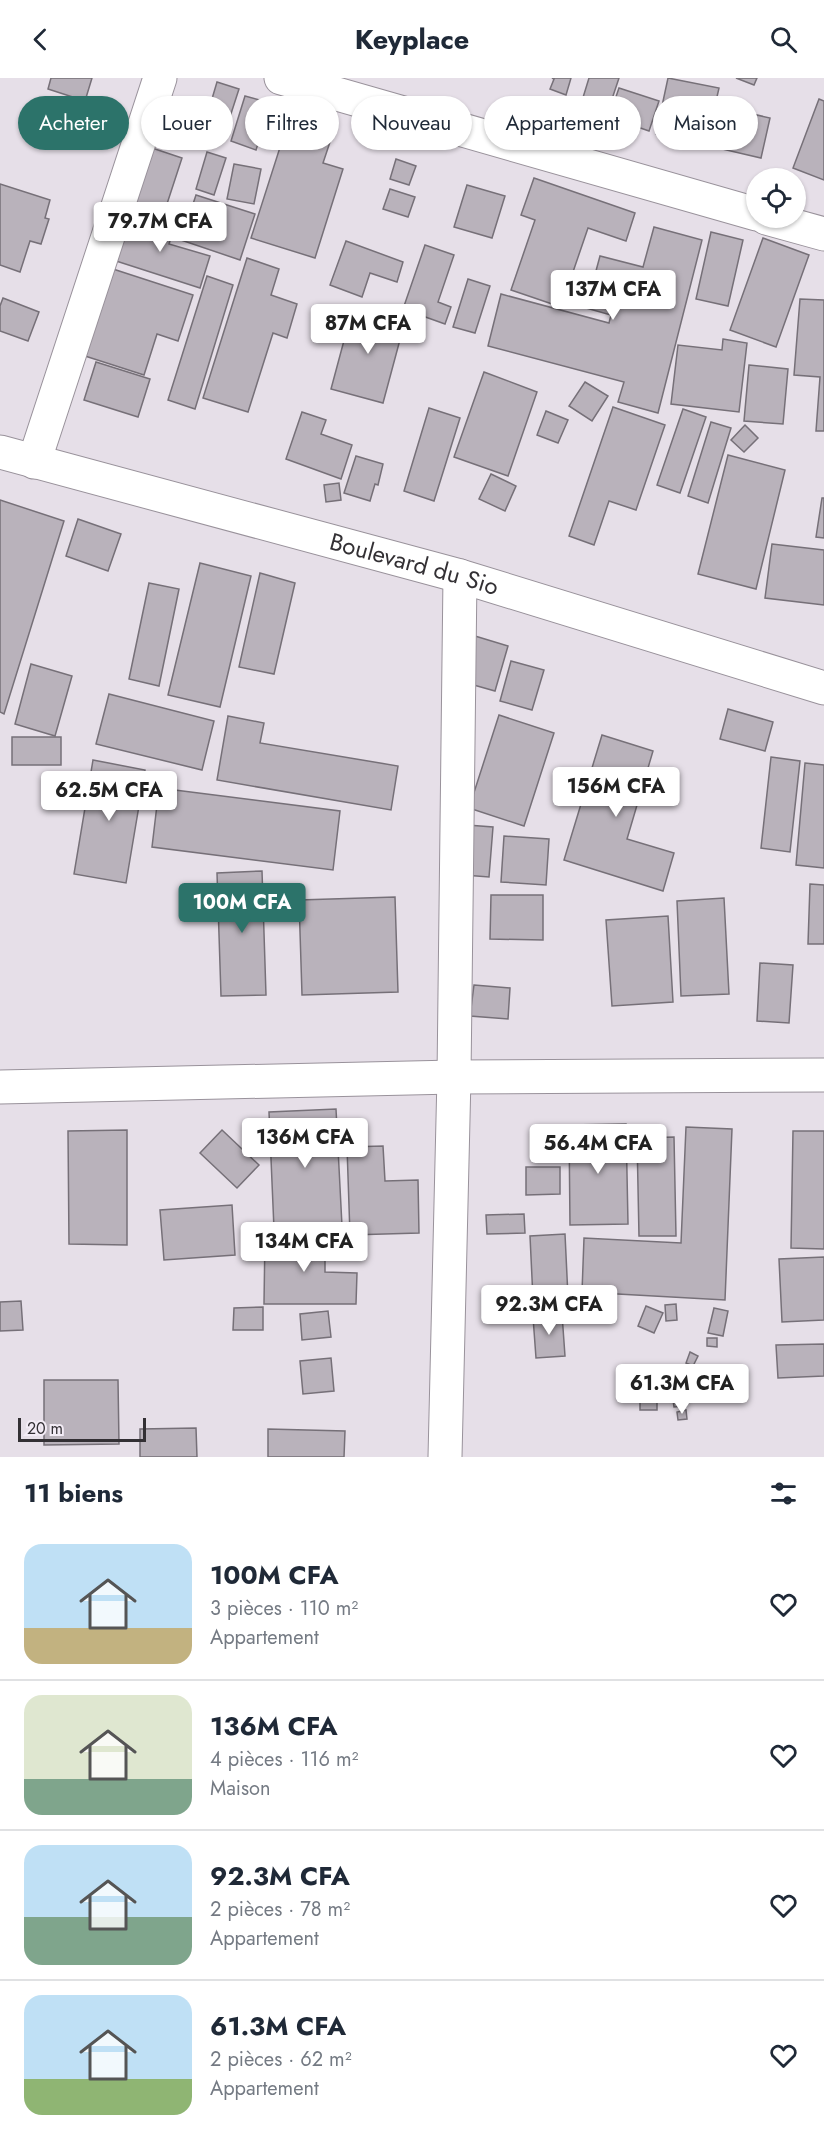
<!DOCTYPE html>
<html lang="fr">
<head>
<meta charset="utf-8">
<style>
	:root { --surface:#fff; --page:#f6f6f7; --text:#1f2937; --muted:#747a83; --line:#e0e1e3; --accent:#2c736a }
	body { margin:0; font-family:Jost,sans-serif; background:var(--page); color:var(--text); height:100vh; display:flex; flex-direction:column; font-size:22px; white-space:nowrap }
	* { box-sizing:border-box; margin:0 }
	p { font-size:20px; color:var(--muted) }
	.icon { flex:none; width:33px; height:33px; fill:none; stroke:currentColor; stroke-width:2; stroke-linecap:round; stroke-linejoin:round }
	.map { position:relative; height:1379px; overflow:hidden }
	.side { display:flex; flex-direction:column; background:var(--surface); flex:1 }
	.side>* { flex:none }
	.top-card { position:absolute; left:18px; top:18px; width:789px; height:54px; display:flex; gap:12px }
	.controls { position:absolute; left:746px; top:90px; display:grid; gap:12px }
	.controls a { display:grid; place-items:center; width:60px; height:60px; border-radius:50%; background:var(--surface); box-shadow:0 2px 4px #0004; font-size:30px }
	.scale { position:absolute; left:18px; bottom:15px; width:128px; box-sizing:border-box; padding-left:6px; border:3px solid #333034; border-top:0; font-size:16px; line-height:21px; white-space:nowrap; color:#333034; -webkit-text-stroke:4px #f3ecf6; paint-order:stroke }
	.price { position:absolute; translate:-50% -51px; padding:0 14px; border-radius:6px; background:#fff; color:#222; font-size:20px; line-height:39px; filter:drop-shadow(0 2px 3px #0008) }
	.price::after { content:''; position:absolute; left:50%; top:36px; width:18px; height:14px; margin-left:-9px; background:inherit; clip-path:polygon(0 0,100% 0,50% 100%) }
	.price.on { background:var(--accent); color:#fff }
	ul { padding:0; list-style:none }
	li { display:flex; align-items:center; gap:18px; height:150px; padding:0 24px }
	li+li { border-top:2px solid var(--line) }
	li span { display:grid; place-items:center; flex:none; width:168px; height:120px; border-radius:18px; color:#555 }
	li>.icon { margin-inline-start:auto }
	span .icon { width:72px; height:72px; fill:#fffc; stroke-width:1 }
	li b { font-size:26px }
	h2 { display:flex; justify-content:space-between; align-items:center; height:72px; padding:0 24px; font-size:26px }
	.chip { padding:0 21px; border-radius:27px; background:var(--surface); box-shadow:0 2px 4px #0004; font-size:21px; line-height:54px }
	.chip.on { background:var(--accent); color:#fff }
	header { display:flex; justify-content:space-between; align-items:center; height:78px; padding:0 24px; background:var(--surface); font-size:27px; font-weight:700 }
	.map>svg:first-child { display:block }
</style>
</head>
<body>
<header><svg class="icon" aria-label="back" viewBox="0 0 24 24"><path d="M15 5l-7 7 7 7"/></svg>Keyplace<svg class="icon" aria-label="search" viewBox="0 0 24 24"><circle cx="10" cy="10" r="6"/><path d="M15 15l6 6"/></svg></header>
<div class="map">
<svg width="824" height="1379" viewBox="0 0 824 1379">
	<rect width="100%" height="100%" fill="#e6dfe8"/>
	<!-- building -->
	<g fill="#b9b2bb" stroke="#767078" stroke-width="1.5">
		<path d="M51 0H92L85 23 48 11Z"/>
		<path d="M552 0H571L566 17 550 11 554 1Z"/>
		<path d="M589 0H619L603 48 577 39Z"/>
		<path d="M668 0 719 10 706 67 656 56Z"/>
		<path d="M736 0H757L754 7Z"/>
		<path d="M217 4 239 11 227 48 206 41Z"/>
		<path d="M619 10 659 23 649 53 609 39Z"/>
		<path d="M161 16 183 21 172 69 149 64Z"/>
		<path d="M245 18 271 25 256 72 231 63Z"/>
		<path d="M819 21 824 23V102L793 90Z"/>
		<path d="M731 31 770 40 761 80 722 71Z"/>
		<path d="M291 35 335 49 323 85 343 91 315 180 251 160Z"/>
		<path d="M143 67 182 80 164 135 126 123Z"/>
		<path d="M207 74 226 80 214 117 196 111Z"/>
		<path d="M396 81 416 88 409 107 390 101Z"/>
		<path d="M234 86 261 91 254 126 227 121Z"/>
		<path d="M534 100 635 135 626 163 588 150 561 229 511 212 535 142 521 137Z"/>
		<path d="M0 106 50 122 45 140 49 141 41 166 30 163 20 194 0 187Z"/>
		<path d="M467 107 505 118 492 160 454 149Z"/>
		<path d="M390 111 415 119 408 139 383 131Z"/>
		<path d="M196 117 255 136 240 182 181 162Z"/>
		<path d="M138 136 175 147 169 166 210 178 200 210 113 182 122 151 133 154Z"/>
		<path d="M654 149 702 162 658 335 618 324 624 304 488 268 501 216 609 245 611 237 586 230 600 178 643 189Z"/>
		<path d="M711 154 743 162 728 228 696 221Z"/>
		<path d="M763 160 809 177 776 269 730 252Z"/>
		<path d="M346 163 403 184 397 204 370 195 362 219 330 207Z"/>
		<path d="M425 167 454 177 438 224 451 229 445 246 403 231Z"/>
		<path d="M247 180 279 191 271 217 297 226 287 260 273 255 248 334 203 320Z"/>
		<path d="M113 191 193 217 178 263 157 256 144 297 85 278Z"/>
		<path d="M207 198 233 207 195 331 168 322Z"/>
		<path d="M468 201 490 208 475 255 453 249Z"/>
		<path d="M3 220 39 234 28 263 0 253V228Z"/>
		<path d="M800 221 824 222V353H816L820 299 794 297Z"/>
		<path d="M353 229 405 243 383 325 331 311Z"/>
		<path d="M723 261 747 265 739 334 671 326 678 267 722 272Z"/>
		<path d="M96 284 150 301 138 339 84 322Z"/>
		<path d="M749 287 788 291 783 346 744 343Z"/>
		<path d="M484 294 537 314 508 398 454 379Z"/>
		<path d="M585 304 608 318 592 343 569 328Z"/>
		<path d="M613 329 665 347 636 432 609 423 594 467 569 458Z"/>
		<path d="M429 330 460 340 434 423 404 413Z"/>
		<path d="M683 331 706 339 680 415 657 407Z"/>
		<path d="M546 333 568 342 558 365 537 357Z"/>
		<path d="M302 334 326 342 321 356 352 367 341 401 286 381Z"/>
		<path d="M711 344 731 350 708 425 688 418Z"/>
		<path d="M745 347 758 360 744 374 731 362Z"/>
		<path d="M728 377 785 392 756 511 698 496Z"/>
		<path d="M356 378 383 386 378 407 375 406 370 423 344 415Z"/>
		<path d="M491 396 516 408 505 433 479 421Z"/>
		<path d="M339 405 341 422 326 424 324 407Z"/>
		<path d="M822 420H824V460L816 459Z"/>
		<path d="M0 422 64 443 4 636 0 634Z"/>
		<path d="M78 441 121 456 108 493 66 478Z"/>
		<path d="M772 466 824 472V527L765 520Z"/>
		<path d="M200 485 251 498 220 629 168 617Z"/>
		<path d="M260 495 295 505 274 596 239 589Z"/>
		<path d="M149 505 179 511 159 608 129 601Z"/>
		<path d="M475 558 508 568 495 613 463 604Z"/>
		<path d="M511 583 544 592 532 632 500 623Z"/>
		<path d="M31 586 72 598 55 658 15 646Z"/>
		<path d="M109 616 214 643 202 692 96 666Z"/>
		<path d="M728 631 773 644 765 673 720 661Z"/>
		<path d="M499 637 554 655 524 748 469 730Z"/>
		<path d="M228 638 264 645 260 665 398 688 391 732 217 702Z"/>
		<path d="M602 657 653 673 627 761 674 775 663 813 564 782Z"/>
		<rect x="12" y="659" width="49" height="28"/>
		<path d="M771 679 800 683 790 774 761 770Z"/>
		<path d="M93 682 145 692 126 805 74 796Z"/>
		<path d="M805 685 824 687V790L796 787Z"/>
		<path d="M159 710 340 733 333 792 152 769Z"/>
		<path d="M467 747 493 749 489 799 464 797Z"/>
		<path d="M504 758 549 761 546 807 501 804Z"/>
		<path d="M262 793 266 917 221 918 217 795Z"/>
		<path d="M810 806 824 807V866H808Z"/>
		<path d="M491 817H543V862L490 861Z"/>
		<path d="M395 819 398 914 302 917 299 822Z"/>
		<path d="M724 820 729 916 681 918 677 823Z"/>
		<path d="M668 838 673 924 612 928 606 842Z"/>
		<path d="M760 885 793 887 789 945 757 943Z"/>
		<path d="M474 907 510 910 508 941 470 938Z"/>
		<path d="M336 1031 342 1148 274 1151 269 1034Z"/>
		<path d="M626 1046 628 1146 570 1147 569 1047Z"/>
		<path d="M686 1049 732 1051 725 1222 582 1214 584 1160 681 1165Z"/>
		<path d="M127 1052V1167L69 1166 68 1053Z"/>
		<path d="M222 1052 259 1087 237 1110 200 1075Z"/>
		<path d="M793 1053H824V1171L791 1170Z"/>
		<path d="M674 1059 676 1158H639L637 1060Z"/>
		<path d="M383 1068 385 1103 418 1102 419 1155 350 1157 347 1069Z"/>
		<path d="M526 1089H560V1116L526 1117Z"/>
		<path d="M232 1127 235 1177 164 1182 160 1132Z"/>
		<path d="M524 1136 525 1155 487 1156 486 1137Z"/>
		<path d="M565 1156 568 1219 533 1221 530 1158Z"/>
		<path d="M265 1157H325V1194L357 1195 356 1226H264Z"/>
		<path d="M824 1179V1242L782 1244 779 1181Z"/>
		<path d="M21 1223 23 1252 0 1253V1224Z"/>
		<path d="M676 1226 677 1242 666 1243 665 1227Z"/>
		<path d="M646 1228 663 1235 654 1255 638 1248Z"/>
		<path d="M263 1229V1252H233L234 1230Z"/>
		<path d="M714 1230 728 1233 723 1258 708 1255Z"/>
		<path d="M328 1233 331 1259 302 1262 300 1236Z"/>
		<path d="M562 1236 565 1278 536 1280 533 1239Z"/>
		<path d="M707 1260H717V1269L707 1268Z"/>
		<path d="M824 1266V1298L778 1300 776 1267Z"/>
		<path d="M690 1274 698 1278 693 1288 686 1285Z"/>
		<path d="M331 1280 334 1313 303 1316 300 1283Z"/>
		<path d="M627 1296H645L646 1311 627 1312Z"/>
		<path d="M44 1302H118L119 1366 44 1367Z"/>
		<path d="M685 1320 686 1328 674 1329 673 1322Z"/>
		<rect x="640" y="1321" width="17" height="11"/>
		<path d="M686 1332 687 1341 678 1342 677 1334Z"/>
		<path d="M196 1350 197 1379H140V1351Z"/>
		<path d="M268 1351 345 1353 344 1379H268Z"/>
	</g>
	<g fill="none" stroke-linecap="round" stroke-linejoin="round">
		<defs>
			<g id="minor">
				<path d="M281 0 756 136"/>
				<path d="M766 140 824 156"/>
				<path id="s1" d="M0 374 460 498 824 610"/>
				<path d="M34 384 160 0"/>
				<path d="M0 1009 454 999 824 997"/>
				<path d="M445 1379 454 999 460 498"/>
			</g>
		</defs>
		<!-- minor casing -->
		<use href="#minor" stroke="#99929b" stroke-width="35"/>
		<!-- minor -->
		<use href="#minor" stroke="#fff" stroke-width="33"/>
	</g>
	<g text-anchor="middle" stroke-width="4.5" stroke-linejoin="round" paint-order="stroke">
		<!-- street labels -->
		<g font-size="24" fill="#333034" stroke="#f3ecf6">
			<text dy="8" stroke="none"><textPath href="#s1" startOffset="429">Boulevard du Sio</textPath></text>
		</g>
	</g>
</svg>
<div class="controls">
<a><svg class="icon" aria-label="locate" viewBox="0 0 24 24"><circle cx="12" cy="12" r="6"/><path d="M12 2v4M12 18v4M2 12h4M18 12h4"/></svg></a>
</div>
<div class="scale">20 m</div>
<b class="price" style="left:160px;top:175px">79.7M CFA</b>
<b class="price" style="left:613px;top:243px">137M CFA</b>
<b class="price" style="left:368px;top:277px">87M CFA</b>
<b class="price" style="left:616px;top:740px">156M CFA</b>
<b class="price" style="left:109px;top:744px">62.5M CFA</b>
<b class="price on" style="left:242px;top:856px">100M CFA</b>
<b class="price" style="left:305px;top:1091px">136M CFA</b>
<b class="price" style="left:598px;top:1097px">56.4M CFA</b>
<b class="price" style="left:304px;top:1195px">134M CFA</b>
<b class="price" style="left:549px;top:1258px">92.3M CFA</b>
<b class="price" style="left:682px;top:1337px">61.3M CFA</b>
<div class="top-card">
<a class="chip on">Acheter</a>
<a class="chip">Louer</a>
<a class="chip">Filtres</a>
<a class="chip">Nouveau</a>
<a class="chip">Appartement</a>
<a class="chip">Maison</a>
</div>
</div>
<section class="side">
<h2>11 biens<svg class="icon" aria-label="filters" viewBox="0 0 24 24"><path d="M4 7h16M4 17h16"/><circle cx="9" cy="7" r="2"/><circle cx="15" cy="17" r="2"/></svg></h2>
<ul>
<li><span style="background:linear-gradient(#bfe0f5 70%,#c2b280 0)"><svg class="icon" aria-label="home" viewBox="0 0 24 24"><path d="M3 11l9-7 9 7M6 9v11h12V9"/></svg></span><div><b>100M CFA</b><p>3 pièces · 110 m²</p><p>Appartement</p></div><svg class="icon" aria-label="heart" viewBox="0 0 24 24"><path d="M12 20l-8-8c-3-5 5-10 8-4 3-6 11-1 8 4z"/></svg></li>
<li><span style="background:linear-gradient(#dfe7d0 70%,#7fa58c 0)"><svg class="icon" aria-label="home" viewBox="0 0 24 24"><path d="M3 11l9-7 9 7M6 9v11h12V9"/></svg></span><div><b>136M CFA</b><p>4 pièces · 116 m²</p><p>Maison</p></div><svg class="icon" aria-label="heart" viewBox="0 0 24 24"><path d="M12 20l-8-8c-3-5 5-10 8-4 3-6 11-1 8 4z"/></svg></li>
<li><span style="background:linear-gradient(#bfe0f5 60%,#7fa58c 0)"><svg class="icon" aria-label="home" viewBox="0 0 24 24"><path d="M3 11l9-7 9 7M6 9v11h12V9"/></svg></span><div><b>92.3M CFA</b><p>2 pièces · 78 m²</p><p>Appartement</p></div><svg class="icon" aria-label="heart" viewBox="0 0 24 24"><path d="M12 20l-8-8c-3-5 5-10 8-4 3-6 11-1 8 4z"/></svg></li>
<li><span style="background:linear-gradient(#bfe0f5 70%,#8fb573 0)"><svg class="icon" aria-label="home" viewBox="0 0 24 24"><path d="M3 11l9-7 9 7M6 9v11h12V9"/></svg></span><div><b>61.3M CFA</b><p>2 pièces · 62 m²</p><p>Appartement</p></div><svg class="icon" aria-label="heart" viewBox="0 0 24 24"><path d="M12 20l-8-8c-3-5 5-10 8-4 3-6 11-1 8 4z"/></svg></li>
</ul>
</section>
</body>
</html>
